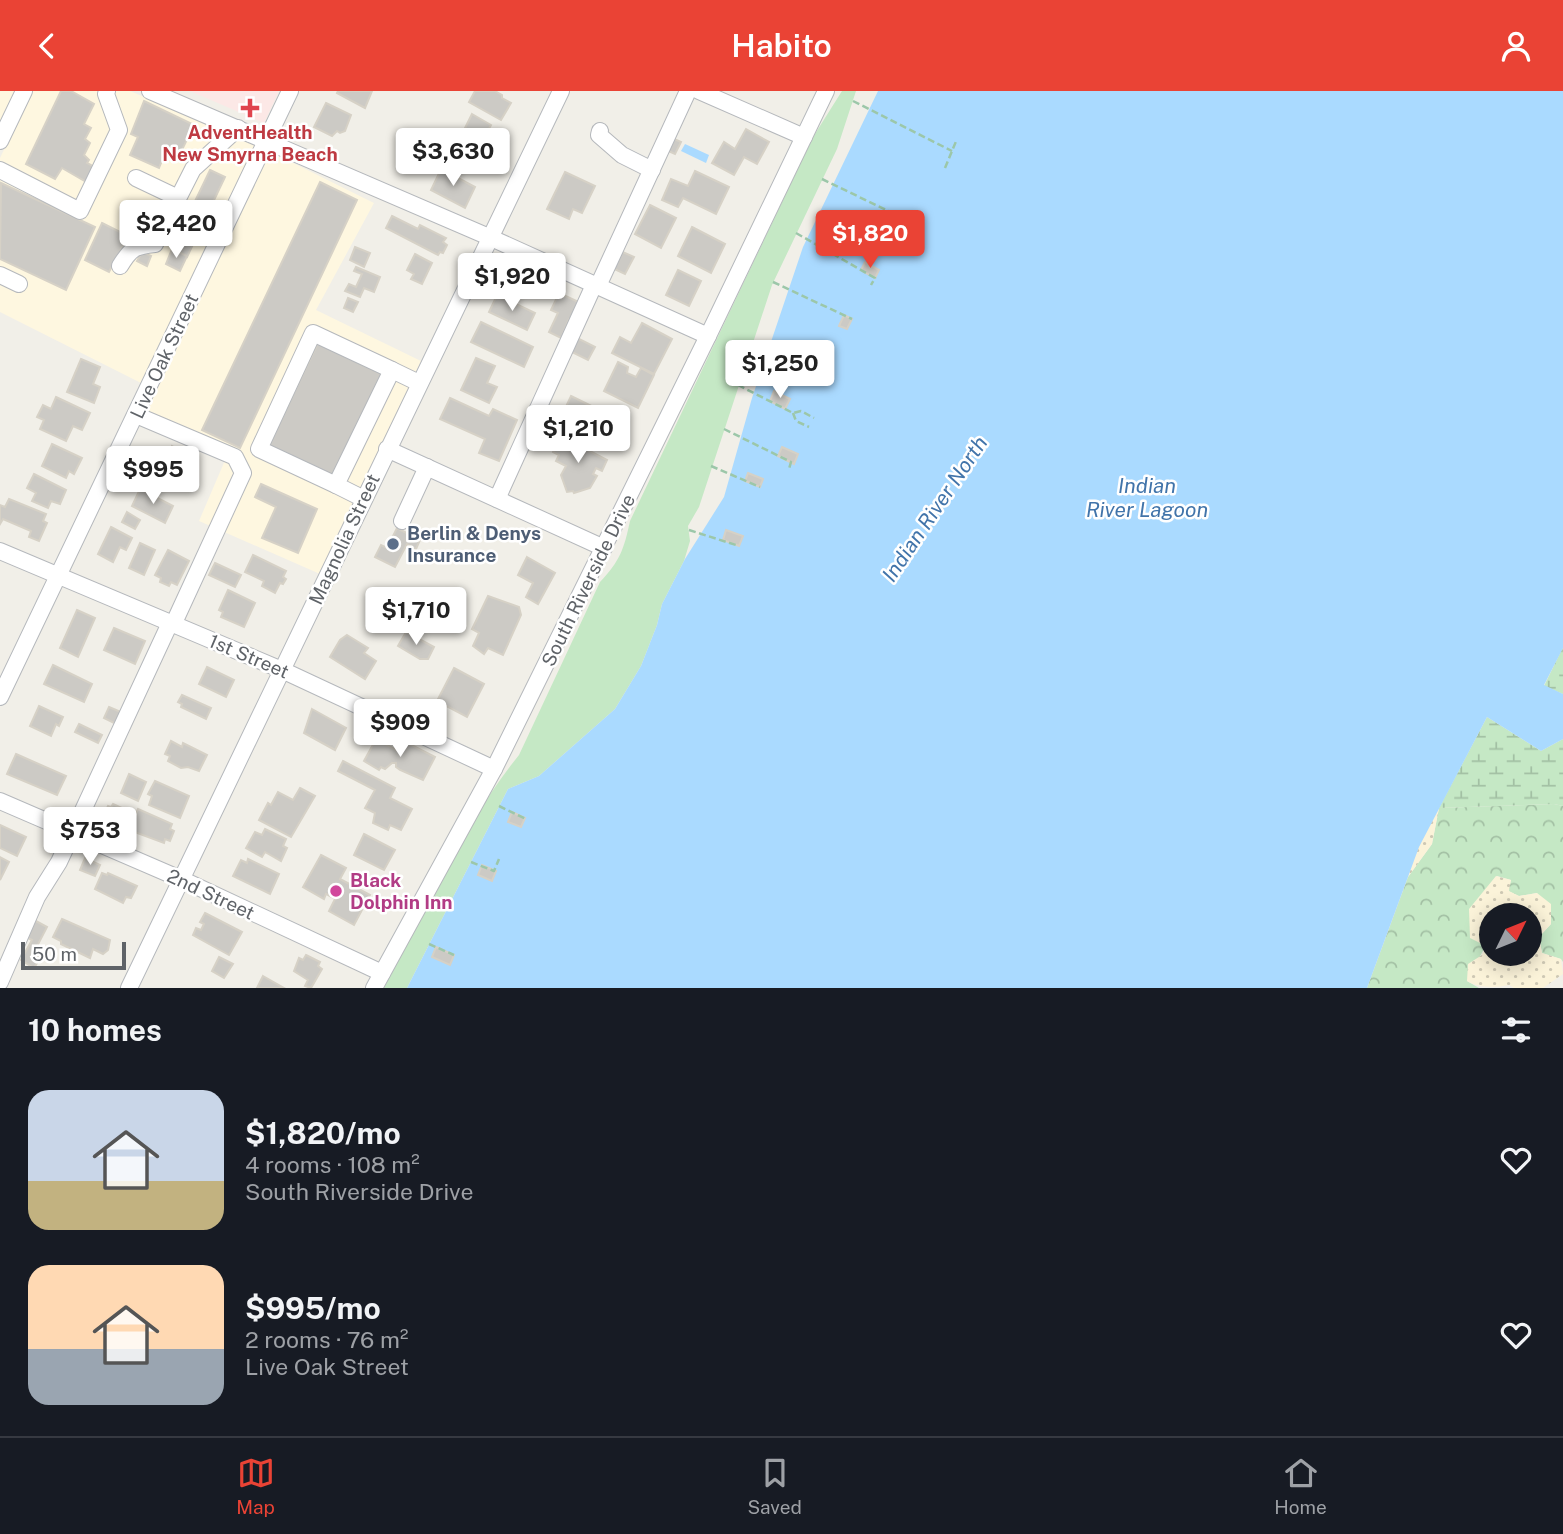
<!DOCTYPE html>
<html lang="en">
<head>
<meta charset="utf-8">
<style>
	:root { --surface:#171b24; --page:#242831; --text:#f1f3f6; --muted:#9ea1a6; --line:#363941; --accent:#ea4335 }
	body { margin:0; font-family:"Public Sans",sans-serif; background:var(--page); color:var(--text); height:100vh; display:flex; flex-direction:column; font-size:26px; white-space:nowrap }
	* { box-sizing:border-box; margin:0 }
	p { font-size:23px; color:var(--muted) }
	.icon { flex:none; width:38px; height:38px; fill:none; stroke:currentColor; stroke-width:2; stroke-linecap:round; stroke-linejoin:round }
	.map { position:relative; height:897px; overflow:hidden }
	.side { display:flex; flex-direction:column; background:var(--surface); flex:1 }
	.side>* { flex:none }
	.needle { width:46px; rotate:47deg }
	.tools { position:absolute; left:1479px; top:812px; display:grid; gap:14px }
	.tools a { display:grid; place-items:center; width:63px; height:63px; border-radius:50%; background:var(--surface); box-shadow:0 4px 18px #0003; font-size:35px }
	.scale { position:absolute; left:21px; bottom:18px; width:105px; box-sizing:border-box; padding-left:7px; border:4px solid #5f6368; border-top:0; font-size:19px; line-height:24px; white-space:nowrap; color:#5f6368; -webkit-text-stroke:5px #fff; paint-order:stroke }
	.price { position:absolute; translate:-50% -60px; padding:0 16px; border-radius:7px; background:#fff; color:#222; font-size:23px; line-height:46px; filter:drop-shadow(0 2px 4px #0008) }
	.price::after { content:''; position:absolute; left:50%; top:42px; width:21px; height:16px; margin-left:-10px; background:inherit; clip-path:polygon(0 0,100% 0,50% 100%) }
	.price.current { background:var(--accent); color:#fff }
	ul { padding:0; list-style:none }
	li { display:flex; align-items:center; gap:21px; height:175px; padding:0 28px }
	li span { display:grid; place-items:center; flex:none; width:196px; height:140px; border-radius:21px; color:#555 }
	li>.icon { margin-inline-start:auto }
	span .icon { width:84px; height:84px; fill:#fffc; stroke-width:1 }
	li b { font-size:30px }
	h2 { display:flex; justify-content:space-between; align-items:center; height:84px; padding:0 28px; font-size:30px }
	header { display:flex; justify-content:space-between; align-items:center; height:91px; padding:0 28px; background:var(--accent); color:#fff; font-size:32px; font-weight:600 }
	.dock { display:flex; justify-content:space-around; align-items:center; height:98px; border-top:2px solid var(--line); background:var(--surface); font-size:19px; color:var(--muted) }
	.dock a { display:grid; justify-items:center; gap:4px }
	.dock .current { color:var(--accent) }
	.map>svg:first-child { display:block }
</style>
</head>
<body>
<header><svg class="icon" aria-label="back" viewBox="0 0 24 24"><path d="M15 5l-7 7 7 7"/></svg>Habito<svg class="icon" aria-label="person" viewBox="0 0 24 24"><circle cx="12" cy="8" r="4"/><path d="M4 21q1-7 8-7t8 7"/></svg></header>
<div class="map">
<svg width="1563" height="897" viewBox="0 0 1563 897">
	<defs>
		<pattern id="forest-crowns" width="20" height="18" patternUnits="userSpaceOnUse" patternTransform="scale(1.75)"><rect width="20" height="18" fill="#c5e8c5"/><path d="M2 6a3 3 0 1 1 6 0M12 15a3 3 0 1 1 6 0" fill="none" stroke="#a3c0a4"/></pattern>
		<pattern id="wetland-marsh" width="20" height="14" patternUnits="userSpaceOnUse" patternTransform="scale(1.75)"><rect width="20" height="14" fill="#c5e8c5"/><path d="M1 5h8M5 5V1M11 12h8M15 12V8" fill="none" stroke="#a3c0a4"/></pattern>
		<pattern id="sand-dots" width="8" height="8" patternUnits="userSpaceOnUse" patternTransform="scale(1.75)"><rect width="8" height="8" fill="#fbf3d9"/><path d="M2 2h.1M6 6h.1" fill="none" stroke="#cec8b4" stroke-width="1.8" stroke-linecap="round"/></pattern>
	</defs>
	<rect width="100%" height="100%" fill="#f1efe8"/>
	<!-- commercial -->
	<g fill="#fef7e0">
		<path d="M0 0H16L0 33Z"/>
		<path d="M32 0H130L256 54 143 293 0 221V67Z"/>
		<path d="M269 60 374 112 316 219 421 270 320 483 199 430 226 367 142 329Z"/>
	</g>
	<!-- medical -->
	<path fill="#fce8e6" d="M190 0H279L264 32Z"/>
	<!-- green -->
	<path fill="#c5e8c5" d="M842 0H856L837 58 772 194 699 416 688 435 690 450 684 470 662 513 657 534 641 575 615 618 539 685 508 698 407 897H384C425 817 463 734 519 664L600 491C620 470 624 458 630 430L813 46Z"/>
	<!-- forest -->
	<path fill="url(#forest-crowns)" d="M1554 713 1563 715V871L1561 868 1542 862 1539 846 1551 833 1537 802 1519 805 1508 800 1511 789 1497 785 1486 854 1467 890 1479 897H1367L1408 786 1432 753 1439 717Z"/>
	<!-- wetland -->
	<g fill="url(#wetland-marsh)">
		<path d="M1563 556V603L1544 595Z"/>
		<path d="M1487 626 1541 660 1563 648V715L1554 713 1439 717Z"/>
	</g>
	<!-- sand -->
	<g fill="url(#sand-dots)" fill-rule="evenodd">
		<path d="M1439 717 1432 753 1408 786 1419 755Z"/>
		<path d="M1496 785 1511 789 1509 800 1519 805 1537 802 1551 813V833L1539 846 1542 862 1561 868 1563 883 1543 897H1514L1509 894C1495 897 1479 897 1467 890L1468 873 1482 864 1486 855 1470 847 1469 818ZM1530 824V863H1491V824Z"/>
	</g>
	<!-- water -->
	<g fill="#aadaff">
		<path d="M878 0H1563V557L1544 594 1563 603V648L1541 660 1487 626 1419 756 1367 897H407L508 698 539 685 615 618 641 575 657 534 662 513 685 468 724 406 752 307 803 156Z"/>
		<path d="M685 53 709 64 706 72 681 60Z"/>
	</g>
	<!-- building -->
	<g fill="#cccac5" stroke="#d6d1c6" stroke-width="2">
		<path d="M61 0H71L94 13 84 33 91 37 85 48 90 52 84 64 89 69 87 72 98 78 90 93 62 77 55 88 26 73Z"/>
		<path d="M338 0H372L365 17 337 2Z"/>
		<path d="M475 0H495L502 4V7L511 12 501 29 469 11Z"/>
		<path d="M144 10 194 34 180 63 167 57 159 77 130 64 138 46 131 43Z"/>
		<path d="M326 12 351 24 345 40 340 42 337 40 332 45 314 36Z"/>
		<path d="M472 23 491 34 481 51 463 41Z"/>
		<path d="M746 38 769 51 757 73 744 66 734 84 712 72 724 51 735 58Z"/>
		<path d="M672 47 681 51 675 63 666 59Z"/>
		<path d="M441 78 475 96 465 117 431 99Z"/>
		<path d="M210 79 225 86 187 166 172 158Z"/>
		<path d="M695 80 729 96 716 123 683 107 678 116 662 109 671 88 688 95Z"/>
		<path d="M565 81 595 95 582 122 573 118 569 128 547 118Z"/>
		<path d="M320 91 357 109 240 357 202 339Z"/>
		<path d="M1 92 95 136 66 199 0 168Z"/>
		<path d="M650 114 676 127 661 157 635 143Z"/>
		<path d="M392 125 418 138 420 134 446 147 443 151 447 154 443 162 440 161 438 164 386 137Z"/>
		<path d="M102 132 128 145 109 181 85 169Z"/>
		<path d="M692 136 725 153 711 182 678 165Z"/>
		<path d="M355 156 370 162 364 176 350 169Z"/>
		<path d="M172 158 187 165 180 180 166 173Z"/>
		<path d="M618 159 634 166 625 183 610 176Z"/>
		<path d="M142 161 151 165 147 175 137 170Z"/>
		<path d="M415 163 432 172 422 193 411 188 414 183 407 179Z"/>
		<path d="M517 170 534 179 530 185 543 191 536 204 524 199 520 207 503 198Z"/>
		<path d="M865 171 879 179 875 187 861 179Z"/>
		<path d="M356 176 380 186 374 201 364 197 360 206 345 200 349 193 356 196 362 183 354 180Z"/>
		<path d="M678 179 701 190 689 215 666 204Z"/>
		<path d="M559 202 583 213 575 231 569 228 561 247 549 241 558 222 551 219Z"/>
		<path d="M497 204 535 222 527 239 489 221Z"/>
		<path d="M348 207 358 211 353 221 344 217Z"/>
		<path d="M844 224 852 228 847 238 839 235Z"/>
		<path d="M481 231 533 256 524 276 471 251Z"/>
		<path d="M642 232 672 248 654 283 612 262 620 246 631 252Z"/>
		<path d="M577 247 595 256 588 269 570 260Z"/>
		<path d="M318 252 385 285 334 388 268 355Z"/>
		<path d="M476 267 495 275 487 292 497 296 489 312 461 299Z"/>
		<path d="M81 268 100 276 93 293 100 296 94 312 67 301Z"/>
		<path d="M618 271 628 276 627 282 636 286 641 277 654 284 638 317 604 300Z"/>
		<path d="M774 300 790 308 785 318 770 310Z"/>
		<path d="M571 305 616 327 602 355 572 340 576 332 562 324Z"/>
		<path d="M56 306 90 322 82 339 73 335 66 350 40 338 44 329 37 326 43 314 51 318Z"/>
		<path d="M450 307 489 325 493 318 517 329 499 370 479 362 485 348 440 328Z"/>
		<path d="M561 345 607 369 602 380 596 377 593 383 597 385 590 397 574 402 573 400 567 401 561 384 566 375 556 370 559 364 553 361Z"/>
		<path d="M52 353 82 367 74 383 69 380 66 387 42 375Z"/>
		<path d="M172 355 188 364 184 373 191 377 182 394 175 391 171 398 148 387 156 371 163 374Z"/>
		<path d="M782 356 798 363 794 373 778 365Z"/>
		<path d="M748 382 763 388 760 396 745 390Z"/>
		<path d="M34 383 66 399 60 413 51 410 48 417 32 410 36 402 27 397Z"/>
		<path d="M261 393 317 418 298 462 262 447 276 416 255 406Z"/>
		<path d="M140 398 173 415 165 432 132 415Z"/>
		<path d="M9 408 46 423 43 430 47 432 39 450 29 446 31 440 3 428 0 433V414L5 416Z"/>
		<path d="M127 421 140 429 135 438 122 431Z"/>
		<path d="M111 436 132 447 126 459 120 456 113 471 98 463Z"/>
		<path d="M397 437 420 449 416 458 407 453 395 476 375 466 381 454 387 457Z"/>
		<path d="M726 439 743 445 739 455 723 449Z"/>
		<path d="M140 452 155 459 144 484 129 477Z"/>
		<path d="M168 459 189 470 177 494 171 491 169 495 160 491 161 487 155 484Z"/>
		<path d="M253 464 286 480 283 486 286 488 283 493 280 492 275 502 262 495 264 490 245 481Z"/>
		<path d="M527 466 555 482 538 513 526 506 533 492 518 484Z"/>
		<path d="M215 472 241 484 235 496 209 484Z"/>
		<path d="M228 499 255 512 244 536 221 526 223 521 219 519Z"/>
		<path d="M488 505 519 516 521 524 503 564 488 557 484 563 473 555 479 542 472 538Z"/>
		<path d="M77 519 95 527 78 566 60 557Z"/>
		<path d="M114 537 145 550 135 573 104 559Z"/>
		<path d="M406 541 434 556 428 568H420L398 555Z"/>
		<path d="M347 544 368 557 364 562 376 570 365 588 330 566 340 549Z"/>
		<path d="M53 574 92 593 84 611 44 593Z"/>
		<path d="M207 576 234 589 226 606 199 593Z"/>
		<path d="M454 577 484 593 467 626 437 610Z"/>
		<path d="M182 604 211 617 206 628 181 616 182 613 178 611Z"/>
		<path d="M39 615 63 626 59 635 56 633 51 645 30 635Z"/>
		<path d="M109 616 121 621 116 633 104 627Z"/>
		<path d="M312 618 346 637 335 659 304 642Z"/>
		<path d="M79 633 102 644 98 652 75 641Z"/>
		<path d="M376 648 398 660 404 650 435 666 423 689 400 679 396 676V672H392L385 678 381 676 379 679 364 670Z"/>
		<path d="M171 650 182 656 183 652 207 664 199 680 188 676 181 677 168 670 170 665 165 663Z"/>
		<path d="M16 663 66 685 57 704 7 683Z"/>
		<path d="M343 670 395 697 390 707 412 718 401 739 390 734 388 739 373 732 375 722 365 717 375 699 338 680Z"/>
		<path d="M129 683 146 691 138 710 121 702Z"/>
		<path d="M155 690 189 705 180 727 149 714 152 705 148 703Z"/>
		<path d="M300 697 315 705 291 746 259 729 268 712 271 714 278 701 293 709Z"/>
		<path d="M113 713 124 718 120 726 125 728 122 737 102 728 108 715 111 716Z"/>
		<path d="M138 718 172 733 170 738 174 740 170 750 165 748 164 752 129 739Z"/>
		<path d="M512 721 525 727 521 736 508 731Z"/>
		<path d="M0 734 26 746 17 765 0 757Z"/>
		<path d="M265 738 286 748 283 755 287 757 281 770 265 761 262 766 246 757 255 741 262 744Z"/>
		<path d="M364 743 395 759 384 779 354 764Z"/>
		<path d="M321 764 346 777 340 788 370 804 354 834 329 820 335 808 326 803 324 808 303 796Z"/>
		<path d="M0 766 9 771 0 789Z"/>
		<path d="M85 767 100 774 95 785 80 779Z"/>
		<path d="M248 768 279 783 270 803 233 785 241 769 247 772Z"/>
		<path d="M482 774 496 780 492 790 478 784Z"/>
		<path d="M102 782 107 784 108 782 137 795 131 807 126 806 123 812 95 798Z"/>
		<path d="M205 822 242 841 229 864 193 844 196 837 201 839 204 833 200 831Z"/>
		<path d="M62 828 110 849 108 859 103 863 93 858 90 867 61 853V850L53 846Z"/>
		<path d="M34 829 47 836 33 863 40 867 34 877 21 869 32 849 26 846Z"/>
		<path d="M436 856 454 864 450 874 432 866Z"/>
		<path d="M306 864 320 871 318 875 322 878 311 897 305 895 308 889 294 880 299 867 303 869Z"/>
		<path d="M219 866 233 873 224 887 212 880Z"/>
		<path d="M263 885 284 897H257Z"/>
	</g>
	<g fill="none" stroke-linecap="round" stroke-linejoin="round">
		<defs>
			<g id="minor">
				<path d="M150 0 489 146 708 245"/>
				<path d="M699 0 804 46"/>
				<path d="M600 40 599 44 622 64 652 79"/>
				<path d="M0 50 24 0"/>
				<path d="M0 79 80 120 119 39 106 3 107 0"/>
				<path d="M136 87 178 107"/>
				<path d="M120 175C131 157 135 155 155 153L193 78 238 37"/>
				<path d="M0 184 19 193"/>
				<path d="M598 195 688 0"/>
				<path d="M136 324 235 366 243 382 173 534"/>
				<path d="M387 358 604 457"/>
				<path d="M336 394 259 358 313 242 392 279"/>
				<path d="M364 408 336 394 392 279 419 292"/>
				<path d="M497 408 594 194"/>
				<path d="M402 430 427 376"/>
				<path d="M0 460 282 579 494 678"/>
				<path d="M0 606 290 0"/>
				<path d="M0 710 183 789 382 882"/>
				<path d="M0 891 37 806 59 771 170 532"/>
				<path d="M129 897 561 0"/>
				<path d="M374 897 494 678 708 245 826 0"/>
			</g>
		</defs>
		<!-- minor casing -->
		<use href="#minor" stroke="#b5b8bc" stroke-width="18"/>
		<!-- path -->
		<g stroke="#9cc7a9" stroke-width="2.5" stroke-dasharray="7 3.5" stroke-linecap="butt">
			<path d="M853 10 952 60"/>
			<path d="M945 77 957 48"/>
			<path d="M822 88 911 131 904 146"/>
			<path d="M796 142 875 187 871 194"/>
			<path d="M773 191 852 228"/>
			<path d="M738 294 793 322 801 320 814 327"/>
			<path d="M793 322 796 330 809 336"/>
			<path d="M724 338 791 371 789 378"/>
			<path d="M711 375 760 396"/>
			<path d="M689 439 739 455"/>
			<path d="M499 715 526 728"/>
			<path d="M471 771 494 780 499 768"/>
			<path d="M429 853 454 864"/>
		</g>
		<!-- minor -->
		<use href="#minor" stroke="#fff" stroke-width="16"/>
	</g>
	<!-- markers -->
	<path fill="#e0444e" stroke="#fff" stroke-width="2.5" d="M246.5 6.5h7v7h7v7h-7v7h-7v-7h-7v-7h7z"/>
	<circle fill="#5c6f8a" stroke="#fff" stroke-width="2.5" cx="393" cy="453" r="7"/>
	<circle fill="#d1479c" stroke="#fff" stroke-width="2.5" cx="336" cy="800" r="7"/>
	<g text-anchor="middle" stroke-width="5" stroke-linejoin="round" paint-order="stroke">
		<!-- health labels -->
		<g font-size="19" font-weight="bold" fill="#be3a42" stroke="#fff">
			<text x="250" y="48">AdventHealth<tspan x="250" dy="22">New Smyrna Beach</tspan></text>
		</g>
		<!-- street labels -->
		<g font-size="19" fill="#5f6368" stroke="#fff">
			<text transform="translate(164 265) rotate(-65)" y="7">Live Oak Street</text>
			<text transform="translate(344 448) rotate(-65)" y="7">Magnolia Street</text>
			<text transform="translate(588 489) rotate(-64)" y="7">South Riverside Drive</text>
			<text transform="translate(249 565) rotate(23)" y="7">1st Street</text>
			<text transform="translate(211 803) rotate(25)" y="7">2nd Street</text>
		</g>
		<!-- service labels -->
		<g font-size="19" font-weight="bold" fill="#4e5e75" stroke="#fff" text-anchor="start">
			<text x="407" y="449">Berlin &amp; Denys<tspan x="407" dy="22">Insurance</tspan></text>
		</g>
		<!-- hotel labels -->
		<g font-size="19" font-weight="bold" fill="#b23c85" stroke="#fff" text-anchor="start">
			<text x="350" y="796">Black<tspan x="350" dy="22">Dolphin Inn</tspan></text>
		</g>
		<!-- water labels -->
		<g font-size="21" font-style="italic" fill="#4174aa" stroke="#fff">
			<text x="1147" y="402">Indian<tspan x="1147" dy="24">River Lagoon</tspan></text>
			<text transform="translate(935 418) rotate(-56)" y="7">Indian River North</text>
		</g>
	</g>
</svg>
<div class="tools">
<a><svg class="needle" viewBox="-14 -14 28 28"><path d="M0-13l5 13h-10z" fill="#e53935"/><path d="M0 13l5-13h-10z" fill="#9ea1a6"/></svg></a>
</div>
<div class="scale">50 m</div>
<b class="price" style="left:453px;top:97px">$3,630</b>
<b class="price" style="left:176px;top:169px">$2,420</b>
<b class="price current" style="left:870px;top:179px">$1,820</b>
<b class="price" style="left:512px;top:222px">$1,920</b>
<b class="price" style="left:780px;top:309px">$1,250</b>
<b class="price" style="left:578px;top:374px">$1,210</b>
<b class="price" style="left:153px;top:415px">$995</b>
<b class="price" style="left:416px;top:556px">$1,710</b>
<b class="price" style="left:400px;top:668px">$909</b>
<b class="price" style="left:90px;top:776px">$753</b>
</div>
<section class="side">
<h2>10 homes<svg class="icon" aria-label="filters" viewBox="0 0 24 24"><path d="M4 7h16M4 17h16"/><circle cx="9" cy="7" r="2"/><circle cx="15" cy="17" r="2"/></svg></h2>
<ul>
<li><span style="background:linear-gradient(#c9d6e8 65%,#c2b280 0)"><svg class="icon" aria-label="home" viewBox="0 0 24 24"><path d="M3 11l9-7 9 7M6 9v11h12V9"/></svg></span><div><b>$1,820/mo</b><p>4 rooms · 108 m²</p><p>South Riverside Drive</p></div><svg class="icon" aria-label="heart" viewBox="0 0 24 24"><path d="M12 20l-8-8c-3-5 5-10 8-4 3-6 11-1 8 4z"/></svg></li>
<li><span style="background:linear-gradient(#ffd9b3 60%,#9aa5b1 0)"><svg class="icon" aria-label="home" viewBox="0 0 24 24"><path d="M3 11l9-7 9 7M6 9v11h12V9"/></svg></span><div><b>$995/mo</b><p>2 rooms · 76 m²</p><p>Live Oak Street</p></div><svg class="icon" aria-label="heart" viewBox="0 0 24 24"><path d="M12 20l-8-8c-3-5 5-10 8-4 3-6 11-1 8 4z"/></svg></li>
</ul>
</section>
<nav class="dock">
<a class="current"><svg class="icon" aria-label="map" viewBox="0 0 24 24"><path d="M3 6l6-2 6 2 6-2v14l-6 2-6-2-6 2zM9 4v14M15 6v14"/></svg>Map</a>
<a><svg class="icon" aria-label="saved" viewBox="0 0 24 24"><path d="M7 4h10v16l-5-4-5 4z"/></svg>Saved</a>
<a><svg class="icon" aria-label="home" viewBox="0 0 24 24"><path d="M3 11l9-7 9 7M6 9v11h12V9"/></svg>Home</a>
</nav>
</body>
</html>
